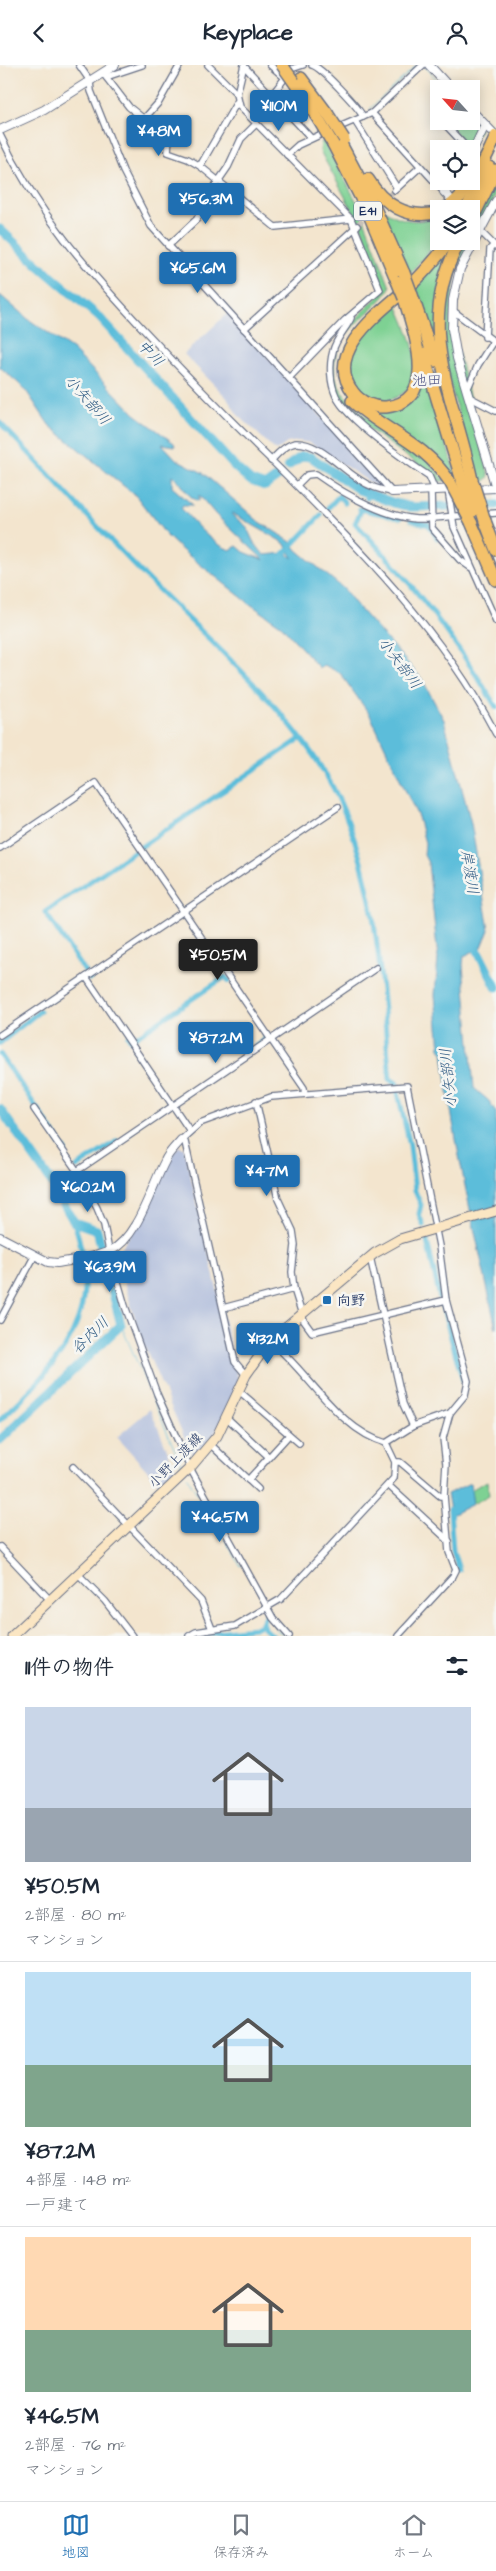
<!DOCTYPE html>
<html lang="ja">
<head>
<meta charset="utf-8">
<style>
	:root { --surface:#fff; --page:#f2f2f3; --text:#1f2937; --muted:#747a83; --line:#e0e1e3; --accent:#1f6fb2 }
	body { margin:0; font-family:"Architects Daughter","Klee One",sans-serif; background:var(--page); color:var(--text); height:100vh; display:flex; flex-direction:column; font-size:19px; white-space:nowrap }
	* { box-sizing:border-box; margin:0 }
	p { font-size:16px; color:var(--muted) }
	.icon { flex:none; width:28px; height:28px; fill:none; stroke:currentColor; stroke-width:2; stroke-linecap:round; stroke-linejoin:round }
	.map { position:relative; height:1571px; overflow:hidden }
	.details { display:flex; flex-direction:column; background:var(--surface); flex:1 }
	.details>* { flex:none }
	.needle { width:32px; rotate:297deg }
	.fabs { position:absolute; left:430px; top:15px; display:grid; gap:10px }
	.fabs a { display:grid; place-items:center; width:50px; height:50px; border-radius:0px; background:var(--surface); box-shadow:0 2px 12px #0003; font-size:25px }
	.price { position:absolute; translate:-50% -42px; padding:0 11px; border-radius:5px; background:var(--accent); color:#fff; font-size:16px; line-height:32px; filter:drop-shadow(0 1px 2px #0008) }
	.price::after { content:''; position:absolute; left:50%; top:30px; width:15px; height:11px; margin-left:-8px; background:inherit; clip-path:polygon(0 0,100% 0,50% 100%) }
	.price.active { background:#222; color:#fff }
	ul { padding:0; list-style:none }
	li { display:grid; align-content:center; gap:10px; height:265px; padding:0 25px }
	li+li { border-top:1px solid var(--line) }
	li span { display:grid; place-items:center; height:155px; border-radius:0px; color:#555 }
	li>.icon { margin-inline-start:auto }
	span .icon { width:90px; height:90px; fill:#fffc; stroke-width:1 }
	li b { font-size:21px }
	h2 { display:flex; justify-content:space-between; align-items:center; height:60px; padding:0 25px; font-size:21px }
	header { display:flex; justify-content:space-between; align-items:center; height:65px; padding:0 25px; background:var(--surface); font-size:22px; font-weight:800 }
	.dock { display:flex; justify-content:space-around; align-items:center; height:70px; border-top:1px solid var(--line); background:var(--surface); font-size:14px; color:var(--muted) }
	.dock a { display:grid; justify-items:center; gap:2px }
	.dock .active { color:var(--accent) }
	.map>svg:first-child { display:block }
</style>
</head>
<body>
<header><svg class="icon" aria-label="back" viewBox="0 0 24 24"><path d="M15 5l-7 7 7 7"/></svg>Keyplace<svg class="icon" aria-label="person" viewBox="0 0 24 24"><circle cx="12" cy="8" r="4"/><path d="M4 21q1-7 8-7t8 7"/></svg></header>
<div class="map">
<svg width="496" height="1571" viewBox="0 0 496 1571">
	<rect width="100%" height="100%" fill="#f6f6f2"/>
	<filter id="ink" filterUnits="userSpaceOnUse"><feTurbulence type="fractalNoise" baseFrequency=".02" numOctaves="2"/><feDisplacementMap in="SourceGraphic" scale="10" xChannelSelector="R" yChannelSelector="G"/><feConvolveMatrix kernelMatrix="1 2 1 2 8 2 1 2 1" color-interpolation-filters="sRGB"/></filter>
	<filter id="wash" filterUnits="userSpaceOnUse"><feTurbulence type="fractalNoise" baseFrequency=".0096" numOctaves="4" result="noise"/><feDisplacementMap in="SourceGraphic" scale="20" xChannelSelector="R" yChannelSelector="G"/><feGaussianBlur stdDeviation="1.12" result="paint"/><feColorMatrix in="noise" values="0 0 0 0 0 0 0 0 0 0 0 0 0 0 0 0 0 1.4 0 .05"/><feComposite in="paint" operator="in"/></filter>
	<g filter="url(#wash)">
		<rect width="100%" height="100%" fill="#f3e5ce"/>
		<!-- industrial -->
		<g fill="#b9c4de">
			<path d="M228 248 381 418 377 422 310 378 299 376 287 378 276 386 237 349 228 334 184 289Z"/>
			<path d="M179 1081 184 1083 239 1318 225 1350 208 1379 193 1392 141 1273 116 1191 142 1152 166 1097Z"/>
			<path d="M150 1344 177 1408 162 1422 117 1372Z"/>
		</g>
		<!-- green -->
		<g fill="#7ed193" stroke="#4c8078">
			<path d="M471 54 480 64 472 81 469 82 445 56H471Z"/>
			<path d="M321 77H324L359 141 390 222C383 239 351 257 340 279 314 333 385 362 419 388 429 395 437 407 445 416H437C427 404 411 395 398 385 381 372 359 359 345 341 310 296 353 255 385 225L361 161 320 86Z"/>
			<path d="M496 114C496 130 491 142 483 157L478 156 474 165 475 170 455 210 450 254 489 411 485 416H480C464 365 443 311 441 257 441 234 455 196 465 176H471V164Z"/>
			<path d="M380 142C398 156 416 159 439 152V175L410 208Z"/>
			<path d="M452 176 434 277 415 220Z"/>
			<path d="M396 237C405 259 421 289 414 314 412 321 408 325 402 329 368 352 334 311 355 278 365 263 383 249 396 237Z"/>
			<path d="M424 306 457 414 453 415 366 343 398 344Z"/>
			<path d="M487 1416 489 1430 473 1439 469 1426Z"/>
		</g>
		<!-- water -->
		<g fill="#5cbdda" stroke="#3c769c" fill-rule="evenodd">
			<path d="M0 230 28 254 73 285 135 349 174 378 175 381 162 379 176 394 203 408 257 455 291 477 297 485 344 524 358 542 422 614 444 655 471 758 489 865 482 882 464 891 463 900 474 1023 489 1036 496 1047V1264C477 1172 453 1081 443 987L440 983 435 930 438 893 428 798 424 790 425 778 418 752 370 650 340 608 324 600 319 603 282 561 250 539 183 486 167 471 136 431 49 360 25 324 0 302ZM172 411C183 416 186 433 199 436V430L216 450 264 495 244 487 237 481 230 485C210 478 195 458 181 443L183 440H193L172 422ZM232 448 284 478 293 493 285 488 264 490 253 476 246 461 232 450Z"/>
			<path d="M470 1418 473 1439 451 1450 447 1429Z"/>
		</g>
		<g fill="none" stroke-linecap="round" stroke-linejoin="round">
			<!-- stream -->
			<g stroke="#5cbdda" stroke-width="1">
				<path d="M424 0 445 24"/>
				<path d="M370 44 417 0"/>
				<path d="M471 52 481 62"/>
				<path d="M121 1260 183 1404"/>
				<path d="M187 1412 241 1501"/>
				<path d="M271 1554 276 1564 284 1571"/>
			</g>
			<!-- canal -->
			<g stroke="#5cbdda" stroke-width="5">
				<path d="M0 358C50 409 97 463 148 514 210 577 305 657 340 737 379 825 381 920 390 1014L397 1018"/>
				<path d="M367 433 369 430"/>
				<path d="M360 444 400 453"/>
				<path d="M326 445 339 431 345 438"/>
				<path d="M361 446 355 458C409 513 457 576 496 642"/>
				<path d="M411 455 429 460 437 473"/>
				<path d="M280 493 321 450"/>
				<path d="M90 914 45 847 300 674"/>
				<path d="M128 971 131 975 225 912 229 916"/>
				<path d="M0 978 40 946"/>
				<path d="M256 981 267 973 264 969"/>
				<path d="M0 989 66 1086"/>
				<path d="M397 1024 410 1081 415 1126 421 1140 419 1149 423 1160"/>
				<path d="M77 1102 117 1076"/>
				<path d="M426 1172 440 1233 463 1316"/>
				<path d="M0 1355C64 1294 105 1249 74 1157"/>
				<path d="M450 1444 453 1486 459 1505"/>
				<path d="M263 1557 265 1564 273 1571"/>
				<path d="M206 1568 254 1563 261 1560 267 1547"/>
			</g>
			<!-- river -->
			<g stroke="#5cbdda" stroke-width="9">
				<path d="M0 164 38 200 99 252 235 402 251 416 265 421 280 410"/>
				<path d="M288 401 302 391 311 392 359 425 394 438 411 442 496 440"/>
				<path d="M472 874 496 922"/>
				<path d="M0 1044 48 1112 74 1157 97 1165 121 1260 0 1375"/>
			</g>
		</g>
	</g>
	<g filter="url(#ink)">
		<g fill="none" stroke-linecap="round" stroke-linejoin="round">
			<!-- minor-tunnel -->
			<path stroke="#c8c1b8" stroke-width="5.5" stroke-dasharray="5.5 3" stroke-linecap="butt" d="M358 159 395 125"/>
			<defs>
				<g id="minor">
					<path d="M79 0 90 16 91 26 123 106 151 161 392 427"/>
					<path d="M208 0 237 29"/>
					<path d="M244 0 237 29 240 42 351 154 380 225 345 255 289 313"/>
					<path d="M270 0 285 13 271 31"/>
					<path d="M312 0C321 2 360 44 363 52"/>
					<path d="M244 1 311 73"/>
					<path d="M285 6 303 0"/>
					<path d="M105 9 106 12 142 0"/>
					<path d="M106 12 129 42 144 54 159 37 180 0"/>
					<path d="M237 37 200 101 275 162 351 154"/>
					<path d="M372 48 444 127"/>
					<path d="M439 52V53"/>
					<path d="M144 54 169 72 168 87 188 94 200 101"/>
					<path d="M355 56 397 123"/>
					<path d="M442 56 468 84"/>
					<path d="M337 63 372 48 423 0"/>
					<path d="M0 70C37 148 86 203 144 265 185 309 227 352 270 394 355 479 440 562 496 669"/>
					<path d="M287 90 298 80 326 67"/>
					<path d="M395 125 420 102"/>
					<path d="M480 166 496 182"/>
					<path d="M168 181 197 154 208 131 228 102 241 74 256 59"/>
					<path d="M452 245 496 278"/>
					<path d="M351 253C346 264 336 273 333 286 329 300 330 318 336 331 347 355 406 396 429 411L435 425"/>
					<path d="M244 264 357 161"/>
					<path d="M485 272 490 184 494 180"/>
					<path d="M467 325 478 300 492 278"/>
					<path d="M469 332 496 346"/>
					<path d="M271 396C277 389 286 379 296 378 319 377 341 404 360 415 370 422 380 425 392 427"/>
					<path d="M297 420 307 410 316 409C344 429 390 456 426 454 440 452 455 451 469 450"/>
					<path d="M431 425 432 463 460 495 470 502"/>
					<path d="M448 425 454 462 496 556"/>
					<path d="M483 449 496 448"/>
					<path d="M0 783 96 718 304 1023 305 1029"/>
					<path d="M86 912 190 1066"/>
					<path d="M0 970 338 742"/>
					<path d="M256 1036 278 1134 293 1166 295 1180 292 1207 294 1224 304 1256 312 1267 446 1235"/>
					<path d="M34 1044 77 1106 97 1143 104 1160 109 1186 125 1241 157 1329 190 1403 273 1553 289 1571"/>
					<path d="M77 1106 376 903"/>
					<path d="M371 1196 403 1339 413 1361"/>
					<path d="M223 1243 294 1224"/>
					<path d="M0 1255 35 1190"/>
					<path d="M246 1310 235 1297 185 1077 181 1075 200 1058 271 1032 407 1021 439 1181 446 1235 468 1316 465 1330 450 1348 413 1361 386 1378"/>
					<path d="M238 1325 299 1378"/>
					<path d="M226 1352 269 1392 248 1415"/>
					<path d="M211 1380 258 1424"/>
					<path d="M269 1392 289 1370"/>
					<path d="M395 1397H400L440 1431H444L449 1487 456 1505 453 1511 398 1571"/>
					<path d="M73 1402 201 1536 212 1564"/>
					<path d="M388 1420 449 1476"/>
					<path d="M444 1431 446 1399 443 1373 450 1348"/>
					<path d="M0 1482 50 1535"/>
					<path d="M78 1509 105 1536 132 1571"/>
					<path d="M189 1571 196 1567 235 1561 281 1534 394 1413 395 1397 386 1378C338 1365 308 1306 270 1276"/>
				</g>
				<g id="tertiary">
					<path d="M429 0 451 24"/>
					<path d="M471 45 496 71"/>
					<path d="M0 65 44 45 115 0"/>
					<path d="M471 90 485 60"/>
					<path d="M449 132 444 127 454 116"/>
					<path d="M496 423 457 293 452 264 453 235 460 204 496 136"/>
					<path d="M472 424 496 423"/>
					<path d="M392 427 458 424"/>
					<path d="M0 1172 48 1197 57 1198C74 1195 94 1193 110 1186 138 1173 151 1122 165 1096 168 1088 176 1081 181 1075"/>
				</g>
				<path id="secondary" d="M12 1571 190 1403 217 1371 246 1310 270 1276 375 1188 400 1174 496 1146"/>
				<g id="motorway">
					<path d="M301 13 327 48"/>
					<path d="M294 17 318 54"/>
					<path d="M339 75 373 139 404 208"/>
					<path d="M333 79 368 147 397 216"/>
					<path d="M368 114C383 139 408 156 439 147"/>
					<path d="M445 144C468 130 481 103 492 80"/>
					<path d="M466 144 489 102"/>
					<path d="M471 157 496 105"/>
					<path d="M460 176C413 260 454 331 472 415"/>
					<path d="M411 227 435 296"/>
					<path d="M404 233C413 265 441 336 386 342 374 343 360 337 353 327 321 286 386 243 412 219 426 206 438 191 450 176"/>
					<path d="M423 288 462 416"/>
					<path d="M352 336C385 367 423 376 450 417"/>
					<path d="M485 456 496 485"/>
					<path d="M471 457 496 515"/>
				</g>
			</defs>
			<!-- minor casing -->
			<use href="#minor" stroke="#676f85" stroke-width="8"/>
			<!-- tertiary casing -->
			<use href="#tertiary" stroke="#676f85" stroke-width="10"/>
			<!-- secondary casing -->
			<use href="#secondary" stroke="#676f85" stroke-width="11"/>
			<!-- motorway casing -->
			<use href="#motorway" stroke="#676f85" stroke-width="14"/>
			<!-- minor -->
			<use href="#minor" stroke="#fff" stroke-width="5.5"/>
			<!-- tertiary -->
			<use href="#tertiary" stroke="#fff" stroke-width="8"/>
			<!-- secondary -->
			<use href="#secondary" stroke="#fbe6c3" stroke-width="9"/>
			<!-- motorway -->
			<use href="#motorway" stroke="#f4c16a" stroke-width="11"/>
			<defs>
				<g id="motorway-bridge">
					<path d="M282 0 294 17"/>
					<path d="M327 48 344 74"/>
					<path d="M318 54 333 79"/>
					<path d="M492 80 496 71"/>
					<path d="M404 208 411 227"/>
					<path d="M397 216 404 233"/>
					<path d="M472 415 485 456"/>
					<path d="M462 416 473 446"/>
					<path d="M450 417 471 457"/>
				</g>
			</defs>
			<!-- motorway-bridge casing -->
			<use href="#motorway-bridge" stroke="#676f85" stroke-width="14" stroke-linecap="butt"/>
			<!-- motorway-bridge -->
			<use href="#motorway-bridge" stroke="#f4c16a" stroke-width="11"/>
		</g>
	</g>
	<!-- markers -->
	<rect fill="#1f6fb2" stroke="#f6f6f2" stroke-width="2" x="322" y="1230" width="10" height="10" rx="2.5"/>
	<g text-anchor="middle" stroke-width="5" stroke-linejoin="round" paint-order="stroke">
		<!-- shield labels -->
		<rect fill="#f6f6f2" stroke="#5d6b8a" stroke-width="1" x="354" y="136.5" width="28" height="19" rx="4"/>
		<g font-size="12" font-weight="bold" fill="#1b2f5e">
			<text x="368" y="150">E41</text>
		</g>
		<!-- poi labels -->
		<g font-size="14" font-weight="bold" fill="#1b2f5e" stroke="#f6f6f2" text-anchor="start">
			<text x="337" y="1240">向野</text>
		</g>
		<!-- street labels -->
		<g font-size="14" fill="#1b2f5e" stroke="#f6f6f2">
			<text transform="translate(175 1395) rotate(-46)" y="5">小野上渡線</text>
		</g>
		<!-- water labels -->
		<g font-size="15" font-style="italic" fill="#2e5a83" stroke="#f6f6f2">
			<text transform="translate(151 288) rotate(47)" y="5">中川</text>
			<text transform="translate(88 335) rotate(49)" y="5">小矢部川</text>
			<text transform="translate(400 598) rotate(53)" y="5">小矢部川</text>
			<text transform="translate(470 807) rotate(81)" y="5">岸渡川</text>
			<text transform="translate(448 1013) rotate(-96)" y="5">小矢部川</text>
			<text transform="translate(90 1270) rotate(-44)" y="5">谷内川</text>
		</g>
		<!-- neighbourhood labels -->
		<g font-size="15" fill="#525888" stroke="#f6f6f2">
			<text x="427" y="320">池田</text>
		</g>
	</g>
</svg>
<div class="fabs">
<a><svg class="needle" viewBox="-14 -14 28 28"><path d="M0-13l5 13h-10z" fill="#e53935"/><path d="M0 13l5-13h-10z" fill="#747a83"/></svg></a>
<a><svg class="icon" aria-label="locate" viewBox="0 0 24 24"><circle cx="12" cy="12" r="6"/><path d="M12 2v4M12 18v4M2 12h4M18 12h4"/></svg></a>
<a><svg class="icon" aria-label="layers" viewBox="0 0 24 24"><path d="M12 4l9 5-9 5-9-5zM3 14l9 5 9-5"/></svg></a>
</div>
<b class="price" style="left:279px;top:67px">¥110M</b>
<b class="price" style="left:159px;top:92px">¥48M</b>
<b class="price" style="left:206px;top:160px">¥56.3M</b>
<b class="price" style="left:198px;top:229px">¥65.6M</b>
<b class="price active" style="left:218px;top:916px">¥50.5M</b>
<b class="price" style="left:216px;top:999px">¥87.2M</b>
<b class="price" style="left:267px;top:1132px">¥47M</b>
<b class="price" style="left:88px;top:1148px">¥60.2M</b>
<b class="price" style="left:110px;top:1228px">¥63.9M</b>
<b class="price" style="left:268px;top:1300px">¥132M</b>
<b class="price" style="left:220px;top:1478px">¥46.5M</b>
</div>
<section class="details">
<h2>11件の物件<svg class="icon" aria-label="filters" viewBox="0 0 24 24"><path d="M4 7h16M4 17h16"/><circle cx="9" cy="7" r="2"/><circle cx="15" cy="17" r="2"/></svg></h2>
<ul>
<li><span style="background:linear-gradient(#c9d6e8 65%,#9aa5b1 0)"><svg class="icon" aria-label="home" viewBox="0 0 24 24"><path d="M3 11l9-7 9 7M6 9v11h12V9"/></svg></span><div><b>¥50.5M</b><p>2部屋 · 80 m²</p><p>マンション</p></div></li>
<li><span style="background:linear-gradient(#bfe0f5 60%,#7fa58c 0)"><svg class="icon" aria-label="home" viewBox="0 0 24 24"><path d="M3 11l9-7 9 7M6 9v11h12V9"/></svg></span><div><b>¥87.2M</b><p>4部屋 · 148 m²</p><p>一戸建て</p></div></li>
<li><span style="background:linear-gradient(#ffd9b3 60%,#7fa58c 0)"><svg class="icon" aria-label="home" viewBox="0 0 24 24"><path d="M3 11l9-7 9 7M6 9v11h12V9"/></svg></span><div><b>¥46.5M</b><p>2部屋 · 76 m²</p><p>マンション</p></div></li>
</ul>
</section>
<nav class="dock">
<a class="active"><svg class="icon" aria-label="map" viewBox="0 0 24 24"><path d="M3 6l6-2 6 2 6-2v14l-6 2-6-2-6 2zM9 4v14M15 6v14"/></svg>地図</a>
<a><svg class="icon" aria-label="saved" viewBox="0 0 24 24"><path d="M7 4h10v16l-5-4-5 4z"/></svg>保存済み</a>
<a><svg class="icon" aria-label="home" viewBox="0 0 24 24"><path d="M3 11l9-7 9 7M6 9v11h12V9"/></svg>ホーム</a>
</nav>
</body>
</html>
